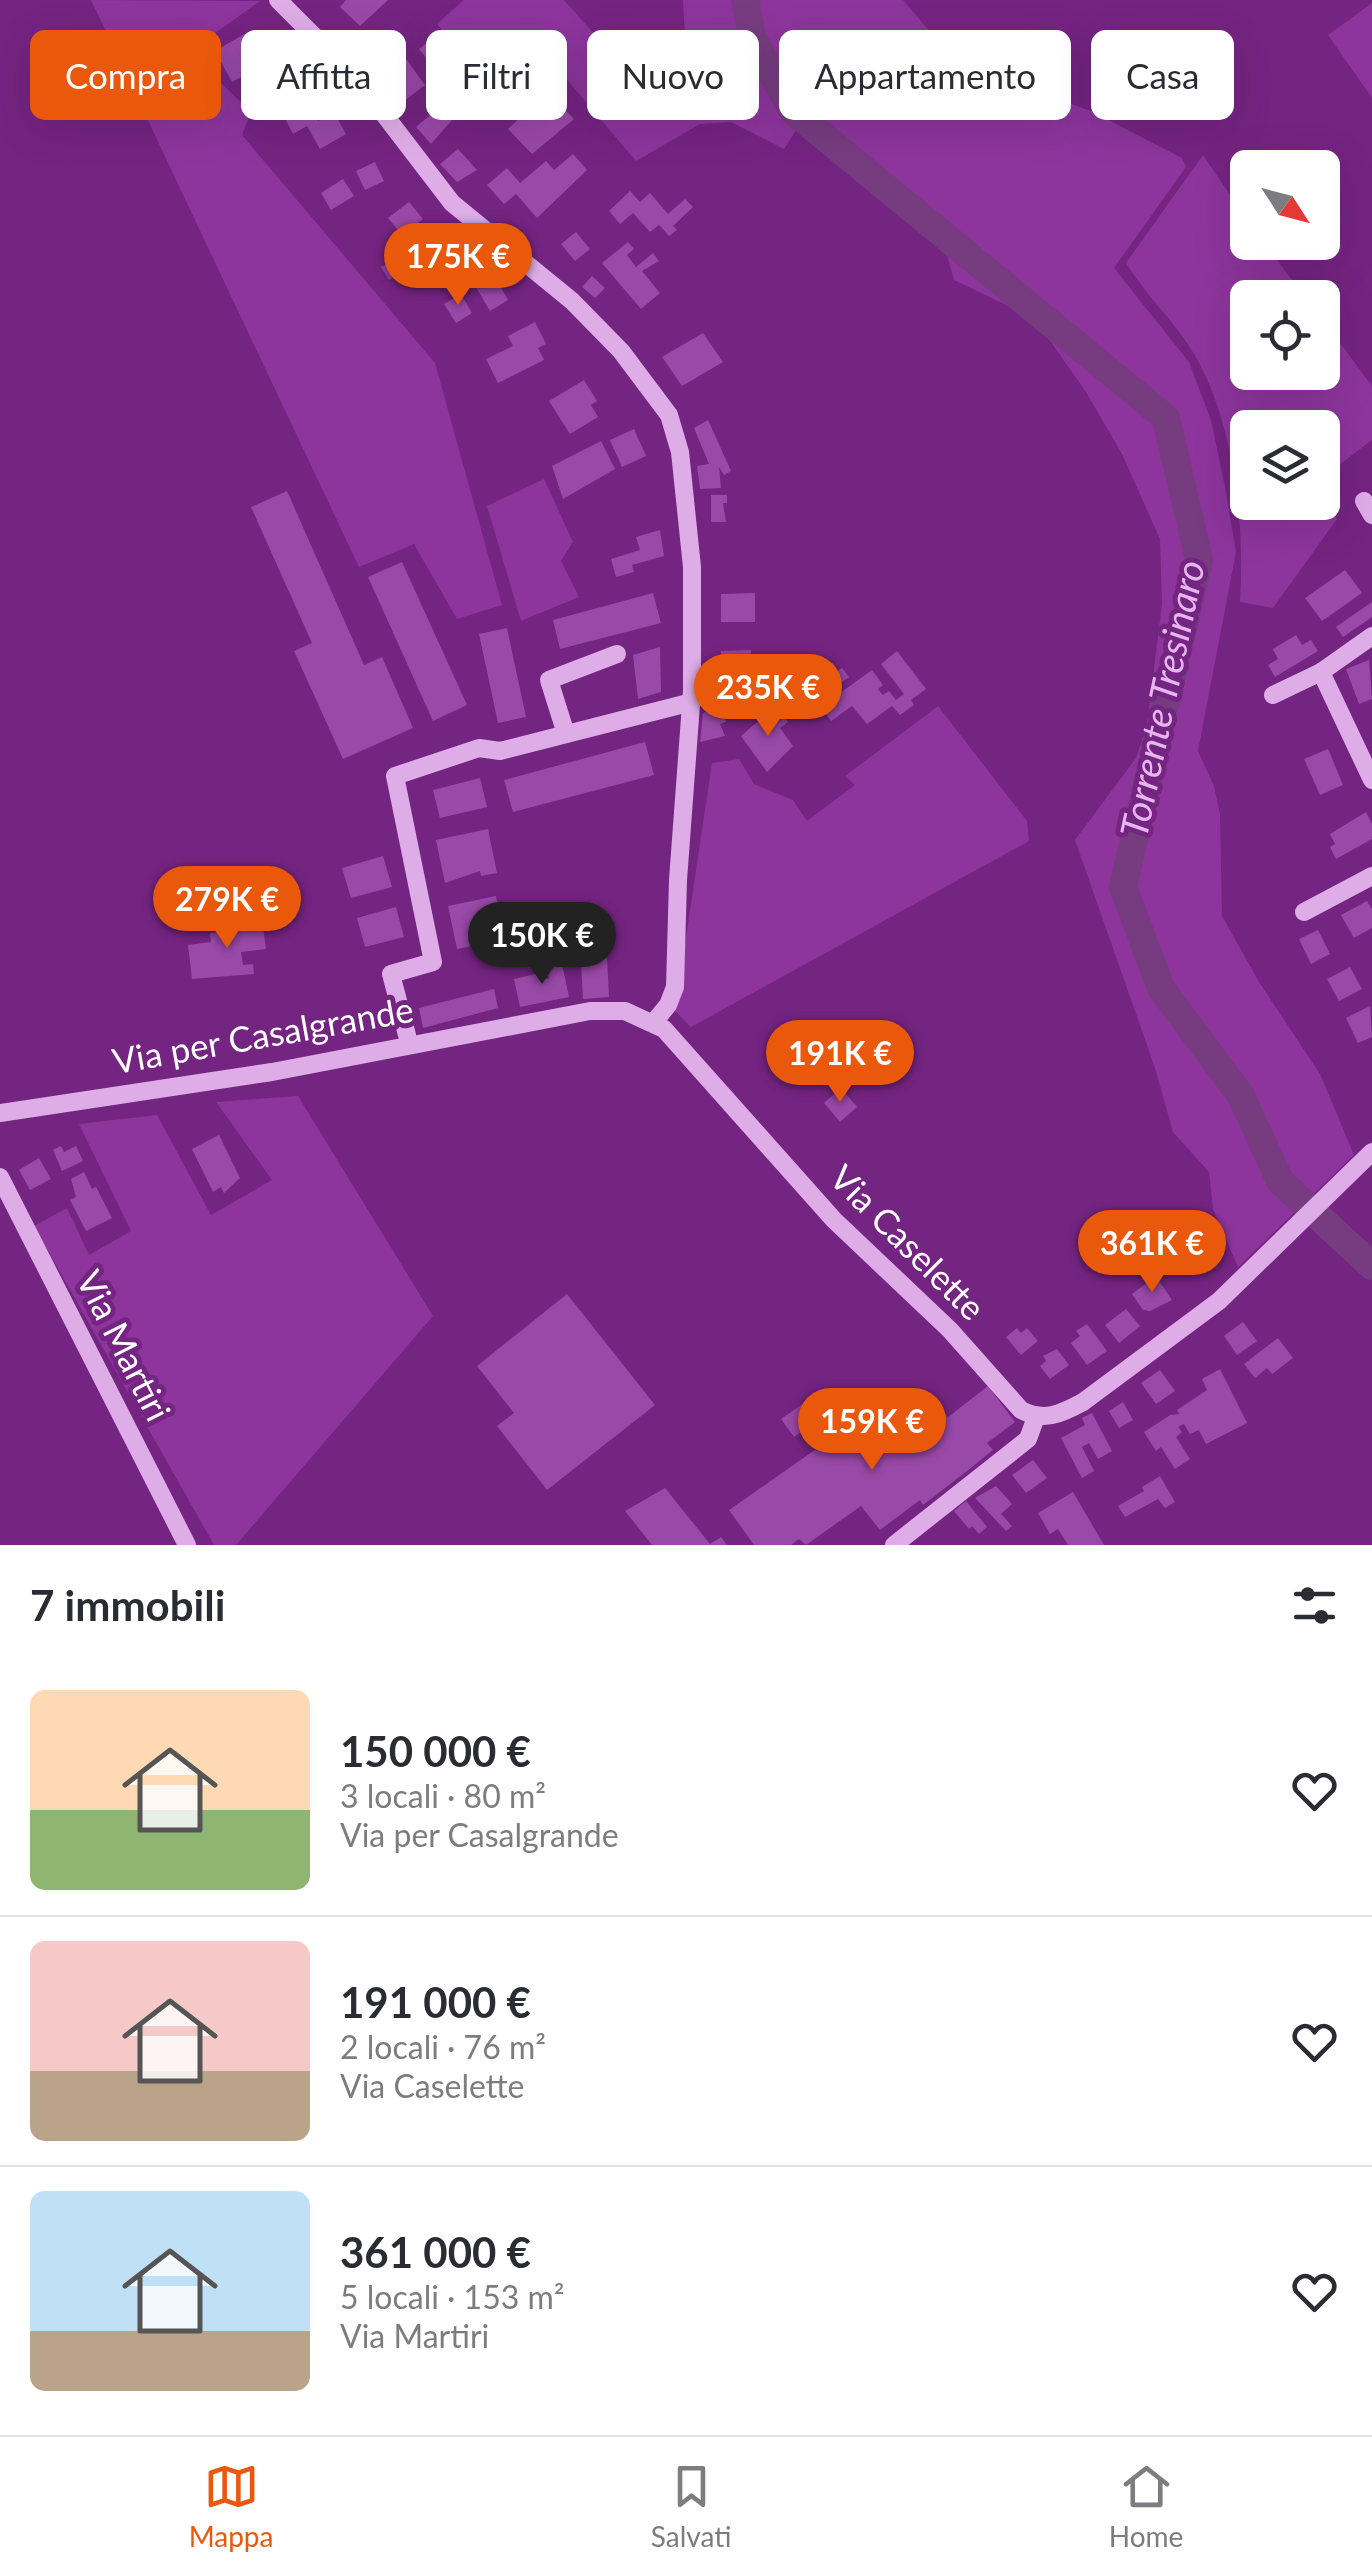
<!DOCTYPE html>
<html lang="it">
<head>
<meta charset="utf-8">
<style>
	:root { --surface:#fff; --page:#f2f2f3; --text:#2b2b33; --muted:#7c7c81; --line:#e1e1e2; --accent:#ea580c }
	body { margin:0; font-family:Lato,sans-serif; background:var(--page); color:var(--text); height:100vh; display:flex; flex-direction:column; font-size:38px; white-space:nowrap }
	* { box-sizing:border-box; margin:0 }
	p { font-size:32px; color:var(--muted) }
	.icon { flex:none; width:55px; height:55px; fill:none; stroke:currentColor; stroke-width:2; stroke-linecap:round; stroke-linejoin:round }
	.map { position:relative; height:1545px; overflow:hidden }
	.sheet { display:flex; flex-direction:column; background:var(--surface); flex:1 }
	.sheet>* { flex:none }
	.hud { position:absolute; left:30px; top:30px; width:1312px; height:90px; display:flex; gap:20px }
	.needle { width:65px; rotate:126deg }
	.tools { position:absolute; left:1230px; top:150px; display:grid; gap:20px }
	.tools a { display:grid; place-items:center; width:110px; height:110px; border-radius:15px; background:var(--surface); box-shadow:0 10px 40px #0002; font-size:50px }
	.price { position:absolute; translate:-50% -85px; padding:0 22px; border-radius:35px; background:var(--accent); color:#fff; font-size:32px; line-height:65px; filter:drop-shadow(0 2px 5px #0008) }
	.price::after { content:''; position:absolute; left:50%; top:60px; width:30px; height:22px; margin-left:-15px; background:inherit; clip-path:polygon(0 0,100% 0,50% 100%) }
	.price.on { background:#222; color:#fff }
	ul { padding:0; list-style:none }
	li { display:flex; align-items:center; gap:30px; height:250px; padding:0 30px }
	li+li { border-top:2px solid var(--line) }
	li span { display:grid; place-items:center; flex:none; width:280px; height:200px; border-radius:15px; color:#555 }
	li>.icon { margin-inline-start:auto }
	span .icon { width:120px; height:120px; fill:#fffc; stroke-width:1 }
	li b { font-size:42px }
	h2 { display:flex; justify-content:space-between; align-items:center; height:120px; padding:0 30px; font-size:42px }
	.pill { padding:0 35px; border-radius:15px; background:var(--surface); box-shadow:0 10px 40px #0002; font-size:35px; line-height:90px }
	.pill.on { background:var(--accent); color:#fff }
	.tabs { display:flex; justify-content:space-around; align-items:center; height:140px; border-top:2px solid var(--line); background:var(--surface); font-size:28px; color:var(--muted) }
	.tabs a { display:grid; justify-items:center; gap:5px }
	.tabs .on { color:var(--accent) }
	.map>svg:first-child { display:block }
</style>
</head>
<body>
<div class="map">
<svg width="1372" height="1545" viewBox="0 0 1372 1545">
	<rect width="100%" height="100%" fill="#742481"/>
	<!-- green -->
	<g fill="#8d359d">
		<path d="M91 0 260 1 189 52 251 112 242 135 435 363 502 605 457 619 414 544 359 567Z"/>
		<path d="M464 0H564L597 37 685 38 683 0H903L955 61 1091 111 1182 158 1186 167 1114 268 1189 362 1211 420 1225 487 1236 552 1198 751 1214 786 1220 814 1222 916 1259 982 1320 1074 1354 1155 1238 1267 1213 1209 1209 1172 1173 1132 1155 1068 1075 840 1136 758 1147 725 1162 604 1160 539 1122 454 1086 392 1034 318 954 280 945 248 796 130 784 149 731 122 700 124 636 161 558 69 538 87 497 43 471 64 437 24Z"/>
		<path d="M1372 3V98L1328 35Z"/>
		<path d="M1203 155 1247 220 1248 242 1264 243 1305 297 1248 298V372H1322L1323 320 1372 386V440L1323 477 1322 428H1248V502H1322L1323 478 1337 519 1273 608 1240 602C1245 523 1234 417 1191 349 1172 319 1145 294 1126 263Z"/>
		<path d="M544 479 573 542 561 561 579 597 521 621 487 506Z"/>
		<path d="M938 706 1027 821 1029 841 691 1027 675 1011 712 763 739 759 754 784 793 800 807 821 855 785 845 776Z"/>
		<path d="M298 1096 433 1316 236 1545H214L34 1226 67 1208 89 1255 131 1231 79 1124 157 1115 211 1215 272 1180 216 1102Z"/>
	</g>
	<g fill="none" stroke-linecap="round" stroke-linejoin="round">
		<!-- river -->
		<path stroke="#773c80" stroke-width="28" d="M745 0 752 37 793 111 1166 418 1199 560 1123 887 1161 988 1241 1096 1280 1181 1372 1266"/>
	</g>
	<!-- building -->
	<g fill="#9949a8">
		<path d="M346 0H388L360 26 340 7Z"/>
		<path d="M248 32 266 63 232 82 215 51Z"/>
		<path d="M432 39 462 76 449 86 419 49Z"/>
		<path d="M404 56 425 85 400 104 379 75Z"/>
		<path d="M306 99 318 121 333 111 346 134 320 149 307 126 293 134 282 112Z"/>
		<path d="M450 105 458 113 431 144 416 127 435 111 439 115Z"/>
		<path d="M532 106 543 118 551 111 557 117 565 110 574 119 532 154 508 129Z"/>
		<path d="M458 149 477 170 457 182 440 164Z"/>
		<path d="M573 154 587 170 537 218 516 194 504 204 487 185 507 168 520 183 546 161 554 170Z"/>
		<path d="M375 162 384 181 365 190 356 171Z"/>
		<path d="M343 179 354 196 331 210 321 193Z"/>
		<path d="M630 191 640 202 650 193 668 214 685 199 693 207 673 226 677 230 669 236 659 225 650 232 633 213 620 224 609 211Z"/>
		<path d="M409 202 423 219 402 235 388 218Z"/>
		<path d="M576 232 590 249 575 261 561 244Z"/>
		<path d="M453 242 461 258 434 272 425 257Z"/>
		<path d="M628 242 634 249 627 255 636 267 653 253 659 261 642 271 660 293 641 309 602 263Z"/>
		<path d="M406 253 413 265 389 280 381 267Z"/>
		<path d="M492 271 508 300 490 311 473 282Z"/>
		<path d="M592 276 605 288 595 298 582 287Z"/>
		<path d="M461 294 472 313 456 323 444 304Z"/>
		<path d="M535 322 546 344 538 348 544 360 498 383 486 359 513 346 508 336Z"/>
		<path d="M703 333 723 362 682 386 662 357Z"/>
		<path d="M584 380 597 401 591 405 598 417 570 434 549 401Z"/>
		<path d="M708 420 731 471 724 475 719 467 721 488 700 489 697 466 709 464 694 428Z"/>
		<path d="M634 429 646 456 622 467 610 440Z"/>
		<path d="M601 441 615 469 563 499 552 466Z"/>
		<path d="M287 491 364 665 382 657 413 728 343 759 294 651 312 643 251 507Z"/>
		<path d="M711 495H727V503H723L726 522H711Z"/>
		<path d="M660 530 664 556 632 565 634 572 616 577 611 559 640 550 636 537Z"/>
		<path d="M402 562 467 705 433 721 368 577Z"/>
		<path d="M1345 570 1362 593 1322 621 1305 598Z"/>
		<path d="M653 593 661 623 560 649 553 620Z"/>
		<path d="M755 593V622H721V594Z"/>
		<path d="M1372 602V617L1343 637 1336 627Z"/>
		<path d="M507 628 526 717 498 723 479 634Z"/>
		<path d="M1296 635 1302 645 1311 640 1318 651 1275 677 1268 665 1278 659 1273 649Z"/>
		<path d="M660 647 661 692 638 699 633 655Z"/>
		<path d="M751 650 750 671 720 673 721 651Z"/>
		<path d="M897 651 926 689 911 700 914 705 900 715 892 706 867 724 852 706 831 721 824 711 840 693 872 670 883 685 878 689 883 695 889 691 896 700 904 694 881 664Z"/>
		<path d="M1369 660 1372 699 1359 704 1346 669Z"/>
		<path d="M842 668 849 677 825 694 818 685Z"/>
		<path d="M720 706 726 722 720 724 725 736 700 742 703 713Z"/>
		<path d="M776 706 788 722 780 728 793 746 767 772 741 736Z"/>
		<path d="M645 742 654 775 513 812 504 780Z"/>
		<path d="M1328 749 1343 785 1320 795 1304 759Z"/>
		<path d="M480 778 487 807 440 818 433 790Z"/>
		<path d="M1366 812 1372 824V839L1336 859 1330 847 1335 844 1330 834Z"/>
		<path d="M488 829 497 873 481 876 480 871 445 883 436 840Z"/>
		<path d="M383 856 392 887 351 898 342 868Z"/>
		<path d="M496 896 505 940 457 949 448 906Z"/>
		<path d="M1367 901 1372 909V928L1354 938 1341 915Z"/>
		<path d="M396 907 404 937 365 947 357 918Z"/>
		<path d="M569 914 573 935 557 938 562 959 543 963 542 957 532 959 527 927Z"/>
		<path d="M262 919 266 949 241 952 243 965 253 964 254 974 192 979 188 945 211 942 210 933 233 930 232 923Z"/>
		<path d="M1318 930 1330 954 1311 964 1299 939Z"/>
		<path d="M607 958 609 997 583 999 581 963Z"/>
		<path d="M562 964 569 997 520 1007 514 979 540 973 542 980 549 978 546 968Z"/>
		<path d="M1350 967 1362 989 1339 1001 1327 979Z"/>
		<path d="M494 989 498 1008 423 1028 419 1008Z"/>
		<path d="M1370 1006 1372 1037 1358 1043 1346 1018Z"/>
		<path d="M841 1088 857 1107 840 1122 824 1103Z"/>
		<path d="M219 1135 240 1178 224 1193 221 1187 213 1192 192 1149Z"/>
		<path d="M61 1146 64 1152 76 1146 83 1161 62 1171 53 1150Z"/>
		<path d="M39 1158 51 1179 30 1190 19 1170Z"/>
		<path d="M84 1172 92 1189 96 1187 112 1218 86 1231 70 1200 76 1197 71 1179Z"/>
		<path d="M1156 1276 1172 1300 1150 1311 1143 1310 1132 1294Z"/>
		<path d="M567 1294 655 1405 547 1490 497 1426 514 1413 477 1366Z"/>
		<path d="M1126 1309 1140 1326 1119 1343 1105 1325Z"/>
		<path d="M1243 1322 1257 1341 1237 1355 1224 1336Z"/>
		<path d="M1087 1324 1107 1351 1087 1365 1071 1343 1080 1336 1076 1331Z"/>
		<path d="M1017 1328 1021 1333 1027 1328 1038 1341 1021 1355 1006 1337Z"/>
		<path d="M1278 1338 1293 1358 1272 1374 1267 1368 1255 1378 1244 1364Z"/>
		<path d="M1057 1349 1069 1365 1050 1379 1040 1366 1046 1361 1043 1356Z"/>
		<path d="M1220 1369 1247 1423 1206 1444 1199 1430 1190 1434 1184 1424 1178 1427 1182 1432 1176 1437 1190 1459 1175 1469 1161 1447 1156 1451 1144 1432 1170 1415 1179 1414 1177 1410 1207 1390 1202 1379Z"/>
		<path d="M1160 1370 1175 1391 1156 1404 1141 1383Z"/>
		<path d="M988 1386 1015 1422 987 1443 993 1450 967 1471 923 1505 920 1500 880 1530 861 1506 806 1545 799 1539 791 1545H754L729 1510 859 1419 879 1446 936 1403 948 1417Z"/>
		<path d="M817 1394 830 1411 794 1437 781 1419Z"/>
		<path d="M1123 1402 1133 1420 1119 1428 1109 1411Z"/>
		<path d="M1092 1413 1112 1451 1098 1459 1089 1443 1082 1447 1094 1471 1082 1478 1061 1438 1085 1425 1082 1418Z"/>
		<path d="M1033 1460 1047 1478 1026 1493 1012 1475Z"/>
		<path d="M1160 1476 1175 1502 1165 1508 1158 1499 1125 1517 1118 1506 1144 1491 1142 1487Z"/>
		<path d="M996 1486 1012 1504 1001 1514 1012 1526 1006 1531 975 1498Z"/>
		<path d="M665 1488 710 1544 721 1537 727 1545H652L625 1511Z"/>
		<path d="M1073 1492 1104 1545H1068L1058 1529 1050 1534 1038 1513Z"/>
		<path d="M966 1501 987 1527 979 1534 972 1526 969 1529 954 1511Z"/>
	</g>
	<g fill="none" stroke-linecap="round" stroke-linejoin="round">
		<!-- minor -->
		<g stroke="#deace7" stroke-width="18">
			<path d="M278 0 357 79 452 203 572 301 621 351 669 415 680 452 692 567V691L678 880 675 987 668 1005 654 1022"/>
			<path d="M1364 501 1372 515"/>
			<path d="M1321 672 1372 780"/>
			<path d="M1273 695 1321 672 1372 636"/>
			<path d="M566 734 549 680 617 654"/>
			<path d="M1304 912 1372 876"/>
			<path d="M407 1035 391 974 433 962 395 776 479 748 500 751 692 702"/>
			<path d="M0 1113 272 1072 590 1011H625L664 1029 834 1220 950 1330 1021 1410C1044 1422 1061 1414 1083 1402L1219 1301 1372 1152"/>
			<path d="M0 1177 187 1545"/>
			<path d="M894 1545 1028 1439 1036 1417"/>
		</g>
	</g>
	<g text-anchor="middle" stroke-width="10" stroke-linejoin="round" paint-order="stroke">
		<!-- street labels -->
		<g font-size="35" fill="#fff" stroke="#742481">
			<text transform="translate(263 1036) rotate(-10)" y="12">Via per Casalgrande</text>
			<text transform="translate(907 1243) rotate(45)" y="12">Via Caselette</text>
			<text transform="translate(123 1346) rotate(63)" y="12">Via Martiri</text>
		</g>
		<!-- water labels -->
		<g font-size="38" font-style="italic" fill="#e6b7ee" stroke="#742481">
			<text transform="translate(1163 699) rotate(-78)" y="13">Torrente Tresinaro</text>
		</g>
	</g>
</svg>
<div class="tools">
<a><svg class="needle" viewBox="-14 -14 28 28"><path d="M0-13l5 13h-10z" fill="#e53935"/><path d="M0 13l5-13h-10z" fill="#7c7c81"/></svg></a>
<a><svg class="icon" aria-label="locate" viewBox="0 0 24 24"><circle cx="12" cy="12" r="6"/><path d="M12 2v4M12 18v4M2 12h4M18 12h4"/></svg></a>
<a><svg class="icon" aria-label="layers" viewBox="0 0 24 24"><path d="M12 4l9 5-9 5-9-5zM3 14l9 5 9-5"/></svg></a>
</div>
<b class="price" style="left:458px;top:308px">175K €</b>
<b class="price" style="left:768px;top:739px">235K €</b>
<b class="price" style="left:227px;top:951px">279K €</b>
<b class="price on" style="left:542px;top:987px">150K €</b>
<b class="price" style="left:840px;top:1105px">191K €</b>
<b class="price" style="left:1152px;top:1295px">361K €</b>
<b class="price" style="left:872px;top:1473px">159K €</b>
<div class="hud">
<a class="pill on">Compra</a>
<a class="pill">Affitta</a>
<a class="pill">Filtri</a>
<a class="pill">Nuovo</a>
<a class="pill">Appartamento</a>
<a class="pill">Casa</a>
</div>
</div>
<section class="sheet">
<h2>7 immobili<svg class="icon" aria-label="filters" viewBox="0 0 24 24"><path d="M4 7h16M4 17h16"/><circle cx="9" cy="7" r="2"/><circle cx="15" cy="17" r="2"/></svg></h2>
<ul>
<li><span style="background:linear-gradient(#ffd9b3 60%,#8fb573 0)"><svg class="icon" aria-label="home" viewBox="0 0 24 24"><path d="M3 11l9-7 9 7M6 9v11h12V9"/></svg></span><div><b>150 000 €</b><p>3 locali · 80 m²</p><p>Via per Casalgrande</p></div><svg class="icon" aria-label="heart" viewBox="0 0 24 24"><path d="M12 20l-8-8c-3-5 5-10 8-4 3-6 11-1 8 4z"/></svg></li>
<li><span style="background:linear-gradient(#f6c9c9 65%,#b9a48a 0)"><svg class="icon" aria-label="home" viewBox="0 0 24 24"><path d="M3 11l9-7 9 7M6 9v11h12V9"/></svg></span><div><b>191 000 €</b><p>2 locali · 76 m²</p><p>Via Caselette</p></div><svg class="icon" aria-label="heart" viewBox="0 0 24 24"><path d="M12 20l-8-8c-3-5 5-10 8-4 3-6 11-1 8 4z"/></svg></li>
<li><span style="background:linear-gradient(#bfe0f5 70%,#b9a48a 0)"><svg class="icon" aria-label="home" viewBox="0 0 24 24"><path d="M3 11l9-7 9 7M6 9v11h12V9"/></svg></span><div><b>361 000 €</b><p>5 locali · 153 m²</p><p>Via Martiri</p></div><svg class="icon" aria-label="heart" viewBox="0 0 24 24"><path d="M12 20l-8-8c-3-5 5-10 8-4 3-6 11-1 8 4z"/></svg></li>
</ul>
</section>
<nav class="tabs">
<a class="on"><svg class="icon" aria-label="map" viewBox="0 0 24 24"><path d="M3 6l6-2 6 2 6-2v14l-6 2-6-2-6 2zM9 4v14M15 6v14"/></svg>Mappa</a>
<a><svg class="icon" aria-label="saved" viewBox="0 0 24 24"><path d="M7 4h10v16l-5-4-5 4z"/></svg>Salvati</a>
<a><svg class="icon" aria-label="home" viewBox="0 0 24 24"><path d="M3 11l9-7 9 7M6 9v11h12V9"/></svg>Home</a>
</nav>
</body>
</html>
